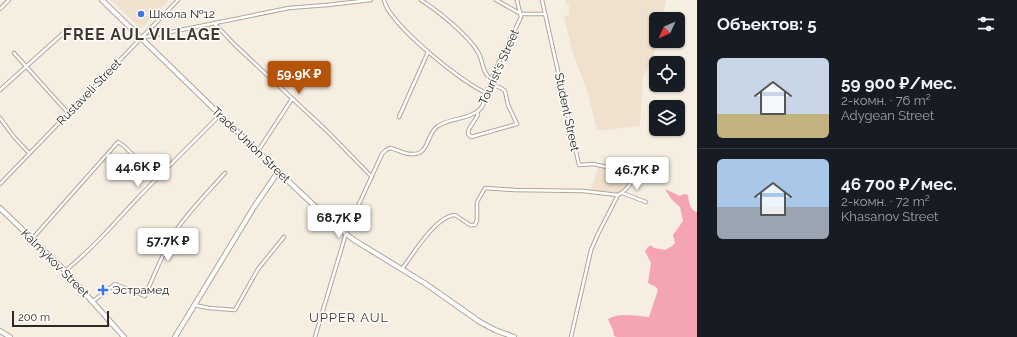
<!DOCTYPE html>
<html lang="ru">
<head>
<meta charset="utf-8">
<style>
	:root { --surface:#171b24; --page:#242831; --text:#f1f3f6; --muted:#9ea1a6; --line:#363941; --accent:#b45309 }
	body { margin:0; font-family:Raleway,sans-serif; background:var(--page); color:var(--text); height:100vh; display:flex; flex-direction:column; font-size:15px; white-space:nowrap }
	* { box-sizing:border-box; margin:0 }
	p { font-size:13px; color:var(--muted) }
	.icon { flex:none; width:22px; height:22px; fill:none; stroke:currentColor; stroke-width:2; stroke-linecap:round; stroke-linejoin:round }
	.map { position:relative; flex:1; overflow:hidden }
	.drawer { display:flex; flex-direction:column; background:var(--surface); width:320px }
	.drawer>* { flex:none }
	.needle { width:26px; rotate:225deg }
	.tools { position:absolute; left:649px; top:12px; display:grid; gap:8px }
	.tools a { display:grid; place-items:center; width:36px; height:36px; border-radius:6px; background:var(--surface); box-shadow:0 1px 3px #0004; font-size:20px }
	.scale { position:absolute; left:12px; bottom:10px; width:97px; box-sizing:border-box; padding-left:4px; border:2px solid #2d2925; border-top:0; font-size:11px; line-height:14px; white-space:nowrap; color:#2d2925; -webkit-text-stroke:3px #fefcfa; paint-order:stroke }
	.price { position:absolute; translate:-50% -34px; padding:0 9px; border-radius:4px; background:#fff; color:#222; font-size:13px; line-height:26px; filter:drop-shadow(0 1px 2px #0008) }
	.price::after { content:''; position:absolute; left:50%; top:24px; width:12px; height:9px; margin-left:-6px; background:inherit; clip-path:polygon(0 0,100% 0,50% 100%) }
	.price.current { background:var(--accent); color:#fff }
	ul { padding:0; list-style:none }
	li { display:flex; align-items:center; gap:12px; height:100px; padding:0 20px }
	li+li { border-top:1px solid var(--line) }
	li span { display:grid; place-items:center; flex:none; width:112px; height:80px; border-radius:6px; color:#555 }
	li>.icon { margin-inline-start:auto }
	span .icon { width:48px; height:48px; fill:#fffc; stroke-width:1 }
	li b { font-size:17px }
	h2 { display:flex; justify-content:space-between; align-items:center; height:48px; padding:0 20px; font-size:17px }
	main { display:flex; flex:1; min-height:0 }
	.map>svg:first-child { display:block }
</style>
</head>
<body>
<main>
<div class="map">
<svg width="697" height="337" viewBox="0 0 697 337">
	<rect width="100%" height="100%" fill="#f7eee2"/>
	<!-- built -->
	<g fill="#efe1ce">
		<path d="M111 0H169L141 29Z"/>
		<path d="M565 0H666L662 19H656V41H657L653 61 643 76 640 126 597 131 588 94 572 50 564 16 569 15V5L566 4Z"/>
		<path d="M598 167 628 169 631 175V179L626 188 620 193 614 194H605L591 190Z"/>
	</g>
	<!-- green -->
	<path fill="#f4a4b3" d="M665 189 680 196 684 194 688 195C689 201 689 210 697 212V337H617L614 336C614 329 610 325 608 319 621 312 635 316 649 317L658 290 656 287 648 283 651 263 645 251 650 245 654 248 665 250 672 246 675 243 673 235 683 221 680 207 672 200Z"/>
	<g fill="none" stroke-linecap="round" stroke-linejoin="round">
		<defs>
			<g id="street">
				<path d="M384 0C388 23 464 85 487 93"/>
				<path d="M421 0C438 11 468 35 478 52 484 62 481 71 491 79"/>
				<path d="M496 0 521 14H545"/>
				<path d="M542 0 579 165 593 164 607 167 630 168C638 178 627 190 618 195"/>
				<path d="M0 9 9 0"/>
				<path d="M214 23 235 45 327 131 372 177"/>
				<path d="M141 38 289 8 327 5 371 0"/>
				<path d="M14 53 69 114"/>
				<path d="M0 90 69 28"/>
				<path d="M477 112 478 115 469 129 468 134 471 137 517 124 508 105 505 91 501 88 490 84"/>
				<path d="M399 117 428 52"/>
				<path d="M0 118 14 137 29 153"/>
				<path d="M258 151 292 99"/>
				<path d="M0 184 178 0"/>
				<path d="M622 193 646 202"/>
				<path d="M32 239 118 142 124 146 139 161 160 176"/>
				<path d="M402 269C413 254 436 216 455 215L470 225H475L477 220V202L485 188 515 190 583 191 618 195"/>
				<path d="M65 271C92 249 111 227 134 202 162 173 191 144 220 115"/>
				<path d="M92 302 115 284 145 296C155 273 164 250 177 229 191 209 209 191 225 173"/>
				<path d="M194 305 209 308 235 310 258 269 284 237"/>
				<path d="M315 337 347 230 382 154 386 150 390 148C397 149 403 154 411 154 430 156 426 133 438 126 450 118 466 120 478 111 485 106 485 97 488 89 496 64 510 41 521 17L517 0"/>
				<path d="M571 337 591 250 598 234 618 195"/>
			</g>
			<g id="secondary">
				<path d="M102 0 285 178 336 226 354 240 426 284 480 322 495 330 514 337"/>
				<path d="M0 208 65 271 124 337"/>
				<path d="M0 331 10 337"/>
				<path d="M175 337 254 207 278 172"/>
			</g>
		</defs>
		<!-- street casing -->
		<use href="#street" stroke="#aea69a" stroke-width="4.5"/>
		<!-- secondary casing -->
		<use href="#secondary" stroke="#aea69a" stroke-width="6"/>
		<!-- street -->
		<use href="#street" stroke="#fff" stroke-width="2.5"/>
		<!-- secondary -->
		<use href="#secondary" stroke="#fff" stroke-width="4"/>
	</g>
	<!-- markers -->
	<g fill="#3e74e4" stroke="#fefcfa" stroke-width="1.5">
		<circle cx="141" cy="14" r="4"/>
		<path d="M101 284h4v4h4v4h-4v4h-4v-4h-4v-4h4z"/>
	</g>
	<g text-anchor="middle" stroke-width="3" stroke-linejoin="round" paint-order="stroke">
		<!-- poi labels -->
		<g font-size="12" fill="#2d2925" stroke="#fefcfa" text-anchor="start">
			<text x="149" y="18">Школа №12</text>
			<text x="112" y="294">Эстрамед</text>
		</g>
		<!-- street labels -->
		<g font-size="12" fill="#2d2925" stroke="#fefcfa">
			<text transform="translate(499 67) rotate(-66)" y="4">Tourist's Street</text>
			<text transform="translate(89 92) rotate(-46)" y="4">Rustaveli Street</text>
			<text transform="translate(567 112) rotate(78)" y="4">Student Street</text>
			<text transform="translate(251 145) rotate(44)" y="4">Trade Union Street</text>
			<text transform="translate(55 263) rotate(45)" y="4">Kalmykov Street</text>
		</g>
		<!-- neighbourhood labels -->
		<g font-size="13" letter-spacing="1" fill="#3f382f" stroke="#fefcfa">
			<text x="349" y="322">UPPER AUL</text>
		</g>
		<!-- district labels -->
		<g font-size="16" font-weight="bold" letter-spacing="1" fill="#3f382f" stroke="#fefcfa">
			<text x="142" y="40">FREE AUL VILLAGE</text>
		</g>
	</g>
</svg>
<div class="tools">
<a><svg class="needle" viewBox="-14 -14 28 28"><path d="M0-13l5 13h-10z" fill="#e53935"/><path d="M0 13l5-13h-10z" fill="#9ea1a6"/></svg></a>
<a><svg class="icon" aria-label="locate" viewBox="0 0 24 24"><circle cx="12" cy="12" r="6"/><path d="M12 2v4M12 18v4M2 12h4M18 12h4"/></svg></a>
<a><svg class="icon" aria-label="layers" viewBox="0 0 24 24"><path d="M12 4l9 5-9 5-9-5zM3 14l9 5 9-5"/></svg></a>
</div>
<div class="scale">200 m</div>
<b class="price current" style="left:299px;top:95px">59.9K ₽</b>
<b class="price" style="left:138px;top:188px">44.6K ₽</b>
<b class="price" style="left:637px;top:191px">46.7K ₽</b>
<b class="price" style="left:339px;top:239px">68.7K ₽</b>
<b class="price" style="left:168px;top:262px">57.7K ₽</b>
</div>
<section class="drawer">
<h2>Объектов: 5<svg class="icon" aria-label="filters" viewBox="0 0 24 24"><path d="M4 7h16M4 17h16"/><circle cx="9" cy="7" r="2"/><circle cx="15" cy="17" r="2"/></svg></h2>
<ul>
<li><span style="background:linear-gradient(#c9d6e8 70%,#c2b280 0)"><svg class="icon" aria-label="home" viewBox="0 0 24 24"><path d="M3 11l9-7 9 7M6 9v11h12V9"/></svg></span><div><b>59 900 ₽/мес.</b><p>2-комн. · 76 m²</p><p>Adygean Street</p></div></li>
<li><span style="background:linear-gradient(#a9c7e8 60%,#9aa5b1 0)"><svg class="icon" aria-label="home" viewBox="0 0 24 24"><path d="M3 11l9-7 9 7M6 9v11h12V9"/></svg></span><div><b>46 700 ₽/мес.</b><p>2-комн. · 72 m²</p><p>Khasanov Street</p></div></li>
</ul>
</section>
</main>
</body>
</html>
